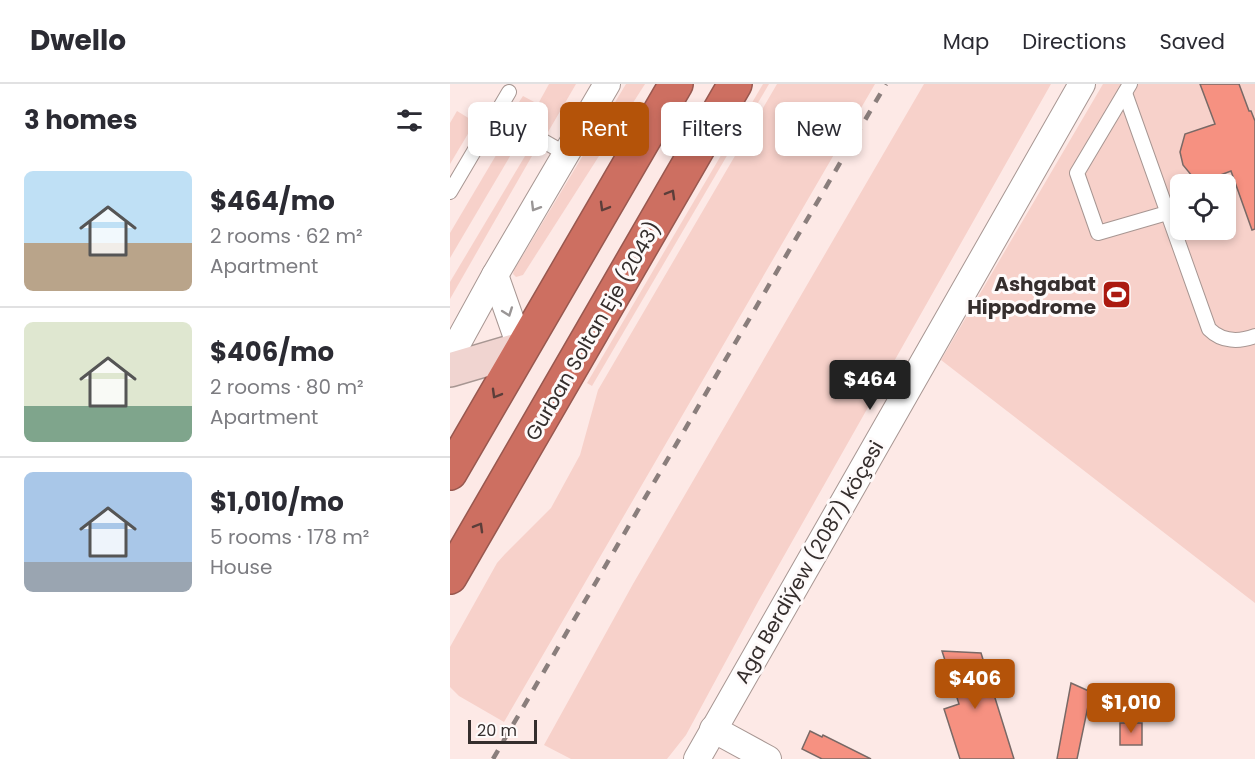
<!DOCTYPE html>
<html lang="en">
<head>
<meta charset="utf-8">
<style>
	:root { --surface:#fff; --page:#f7f7f7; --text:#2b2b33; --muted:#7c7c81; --line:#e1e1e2; --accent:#b45309 }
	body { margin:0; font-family:Poppins,sans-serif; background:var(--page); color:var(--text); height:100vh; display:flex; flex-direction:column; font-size:22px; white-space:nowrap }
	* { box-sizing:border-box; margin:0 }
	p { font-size:20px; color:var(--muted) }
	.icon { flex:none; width:33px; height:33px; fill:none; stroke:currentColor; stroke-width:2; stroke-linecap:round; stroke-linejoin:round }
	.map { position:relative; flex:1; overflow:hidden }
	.panel { display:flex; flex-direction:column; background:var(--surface); width:450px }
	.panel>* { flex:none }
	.banner { position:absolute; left:18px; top:18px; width:570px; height:54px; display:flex; gap:12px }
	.controls { position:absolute; left:720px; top:90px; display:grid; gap:12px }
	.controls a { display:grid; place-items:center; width:66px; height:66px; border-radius:9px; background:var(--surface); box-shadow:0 3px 9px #0003; font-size:30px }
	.scale { position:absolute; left:18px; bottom:15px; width:69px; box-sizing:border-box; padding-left:6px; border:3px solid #352e2d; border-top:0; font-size:16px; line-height:21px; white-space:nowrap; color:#352e2d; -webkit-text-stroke:4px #fefafa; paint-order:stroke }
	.price { position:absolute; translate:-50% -51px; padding:0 14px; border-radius:6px; background:var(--accent); color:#fff; font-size:20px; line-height:39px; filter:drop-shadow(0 2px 3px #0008) }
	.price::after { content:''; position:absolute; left:50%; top:36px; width:18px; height:14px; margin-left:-9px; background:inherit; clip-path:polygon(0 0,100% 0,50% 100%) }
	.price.selected { background:#222; color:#fff }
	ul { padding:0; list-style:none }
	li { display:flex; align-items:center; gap:18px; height:150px; padding:0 24px }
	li+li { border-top:2px solid var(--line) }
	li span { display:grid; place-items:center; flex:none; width:168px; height:120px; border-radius:9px; color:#555 }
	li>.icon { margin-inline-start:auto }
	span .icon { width:72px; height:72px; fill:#fffc; stroke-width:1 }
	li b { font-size:26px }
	h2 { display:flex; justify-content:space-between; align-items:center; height:72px; padding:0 24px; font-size:26px }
	.pill { padding:0 21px; border-radius:9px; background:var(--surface); box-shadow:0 3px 9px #0003; font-size:21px; line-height:54px }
	.pill.selected { background:var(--accent); color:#fff }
	header { display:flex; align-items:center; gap:36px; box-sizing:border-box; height:84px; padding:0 30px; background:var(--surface); border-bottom:2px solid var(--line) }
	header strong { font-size:28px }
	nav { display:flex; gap:33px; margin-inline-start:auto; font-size:21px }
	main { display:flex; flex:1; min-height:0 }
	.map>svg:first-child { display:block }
</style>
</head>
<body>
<header>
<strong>Dwello</strong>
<nav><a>Map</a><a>Directions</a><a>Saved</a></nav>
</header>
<main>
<section class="panel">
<h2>3 homes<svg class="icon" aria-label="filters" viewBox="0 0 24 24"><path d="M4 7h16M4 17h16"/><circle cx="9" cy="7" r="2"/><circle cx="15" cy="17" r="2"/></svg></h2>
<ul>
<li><span style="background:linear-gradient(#bfe0f5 60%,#b9a48a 0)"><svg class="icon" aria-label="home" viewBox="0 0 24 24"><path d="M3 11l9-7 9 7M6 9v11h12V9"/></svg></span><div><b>$464/mo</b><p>2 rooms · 62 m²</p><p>Apartment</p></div></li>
<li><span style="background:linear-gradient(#dfe7d0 70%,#7fa58c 0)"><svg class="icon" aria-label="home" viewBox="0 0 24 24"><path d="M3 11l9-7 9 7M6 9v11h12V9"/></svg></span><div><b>$406/mo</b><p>2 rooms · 80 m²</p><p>Apartment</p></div></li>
<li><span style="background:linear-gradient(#a9c7e8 75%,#9aa5b1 0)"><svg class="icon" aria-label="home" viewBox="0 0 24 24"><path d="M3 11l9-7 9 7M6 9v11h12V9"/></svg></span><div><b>$1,010/mo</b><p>5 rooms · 178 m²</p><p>House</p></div></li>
</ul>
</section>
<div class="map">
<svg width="805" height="675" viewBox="0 0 805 675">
	<rect width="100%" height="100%" fill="#fde9e6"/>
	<!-- green -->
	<g fill="#f7d1ca" fill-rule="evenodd">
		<path d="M99 0H126L98 48 63 27 73 12 88 20Z"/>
		<path d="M176 0H195L73 191 66 193 63 190 64 186Z"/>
		<path d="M313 0H319L142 302 137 299Z"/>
		<path d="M327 0H425L54 638 9 612 0 603V563L47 479 55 470 101 424 130 371 148 306Z"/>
		<path d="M474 0H601L309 516 236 651 217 675H121L94 661 183 500Z"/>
		<path d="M653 0H805V519L491 276ZM730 100H776V146H730Z"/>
		<path d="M7 27 25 38 0 80V39Z"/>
		<path d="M55 56 66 62 0 174V149Z"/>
		<path d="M81 62 86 65 0 215V198Z"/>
	</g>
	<!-- building -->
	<g fill="#f69181" stroke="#796966" stroke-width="1.5">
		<path d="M750 0H789L799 27H801L805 37V145L802 146 781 87 752 98 742 92 733 81 730 68 735 50 765 40Z"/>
		<path d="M492 567 531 569 564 675H510L494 625 509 620Z"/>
		<path d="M621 599 641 608 627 675H607Z"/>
		<rect x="670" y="639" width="22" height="22"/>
		<path d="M360 647 372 653 373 651 421 675H372L352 665Z"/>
	</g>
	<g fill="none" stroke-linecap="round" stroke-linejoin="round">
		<defs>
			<g id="lane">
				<path d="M680 0 627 89 648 149 717 129"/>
				<path d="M675 9 759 245C772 258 789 258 805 252"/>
				<path d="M46 30 116 70"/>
				<path d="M0 108 59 8"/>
			</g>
			<g id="street">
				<path d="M45 191 71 265"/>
				<path d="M0 273 45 191 157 0"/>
				<path d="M263 645 318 675"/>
				<path d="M247 675 632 0"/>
			</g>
			<path id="secondary" d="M0 286 71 265"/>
			<g id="highway">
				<path d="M0 389 226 0"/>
				<path d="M0 493 285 0"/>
			</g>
		</defs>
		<!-- lane casing -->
		<use href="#lane" stroke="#a79692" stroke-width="16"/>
		<!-- street casing -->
		<use href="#street" stroke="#a79692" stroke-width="28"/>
		<!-- secondary casing -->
		<use href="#secondary" stroke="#a79692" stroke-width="36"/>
		<!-- highway casing -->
		<use href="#highway" stroke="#98584f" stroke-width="36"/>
		<!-- lane -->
		<use href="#lane" stroke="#fff" stroke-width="14"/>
		<!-- street -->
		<use href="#street" stroke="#fff" stroke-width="26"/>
		<!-- secondary -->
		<use href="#secondary" stroke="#f0d4d0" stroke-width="33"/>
		<!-- highway -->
		<use href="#highway" stroke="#cd6f61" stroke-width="33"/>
		<!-- rail -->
		<path stroke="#8a7e7c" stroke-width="4.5" stroke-dasharray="10 10" stroke-linecap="butt" d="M43 675 436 0"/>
	</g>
	<!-- one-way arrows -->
	<defs><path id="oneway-chevron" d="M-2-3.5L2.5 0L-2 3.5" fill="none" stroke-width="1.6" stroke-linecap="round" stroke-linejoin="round" transform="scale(1.5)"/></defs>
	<g stroke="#5b3e3a">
		<use href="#oneway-chevron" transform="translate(221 110) rotate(-60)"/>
		<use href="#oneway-chevron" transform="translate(154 123) rotate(120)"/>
		<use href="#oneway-chevron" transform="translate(46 310) rotate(120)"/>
		<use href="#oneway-chevron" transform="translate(29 443) rotate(-60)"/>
	</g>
	<g stroke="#9a9696">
		<use href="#oneway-chevron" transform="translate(85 123) rotate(121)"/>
		<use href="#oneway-chevron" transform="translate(58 228) rotate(70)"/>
	</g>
	<!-- icons -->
	<defs>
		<symbol id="stadium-square" viewBox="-11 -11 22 22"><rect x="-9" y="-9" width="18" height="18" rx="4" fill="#ab1a10" stroke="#fefafa"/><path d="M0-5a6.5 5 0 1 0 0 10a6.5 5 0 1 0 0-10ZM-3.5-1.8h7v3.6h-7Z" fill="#fff"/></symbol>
	</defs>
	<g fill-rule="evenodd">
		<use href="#stadium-square" x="650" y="194" width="33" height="33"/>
	</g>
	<g text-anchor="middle" stroke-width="6" stroke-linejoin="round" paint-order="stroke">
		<!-- poi labels -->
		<g font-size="20" font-weight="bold" fill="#352e2d" stroke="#fefafa" text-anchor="end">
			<text x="646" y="207">Ashgabat<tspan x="646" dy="23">Hippodrome</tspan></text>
		</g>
		<!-- street labels -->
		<g font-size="20" fill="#352e2d" stroke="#fefafa">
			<text transform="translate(143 247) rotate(-60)" y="7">Gurban Soltan Eje (2043)</text>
			<text transform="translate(359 478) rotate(-60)" y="7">Aga Berdiýew (2087) köçesi</text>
		</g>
	</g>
</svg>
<div class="controls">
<a><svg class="icon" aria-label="locate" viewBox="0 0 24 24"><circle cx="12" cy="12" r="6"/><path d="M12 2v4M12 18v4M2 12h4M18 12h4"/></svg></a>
</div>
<div class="scale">20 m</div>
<b class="price selected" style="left:420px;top:327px">$464</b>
<b class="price" style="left:525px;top:626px">$406</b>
<b class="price" style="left:681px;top:650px">$1,010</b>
<div class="banner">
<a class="pill">Buy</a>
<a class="pill selected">Rent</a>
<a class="pill">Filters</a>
<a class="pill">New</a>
</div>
</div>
</main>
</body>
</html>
